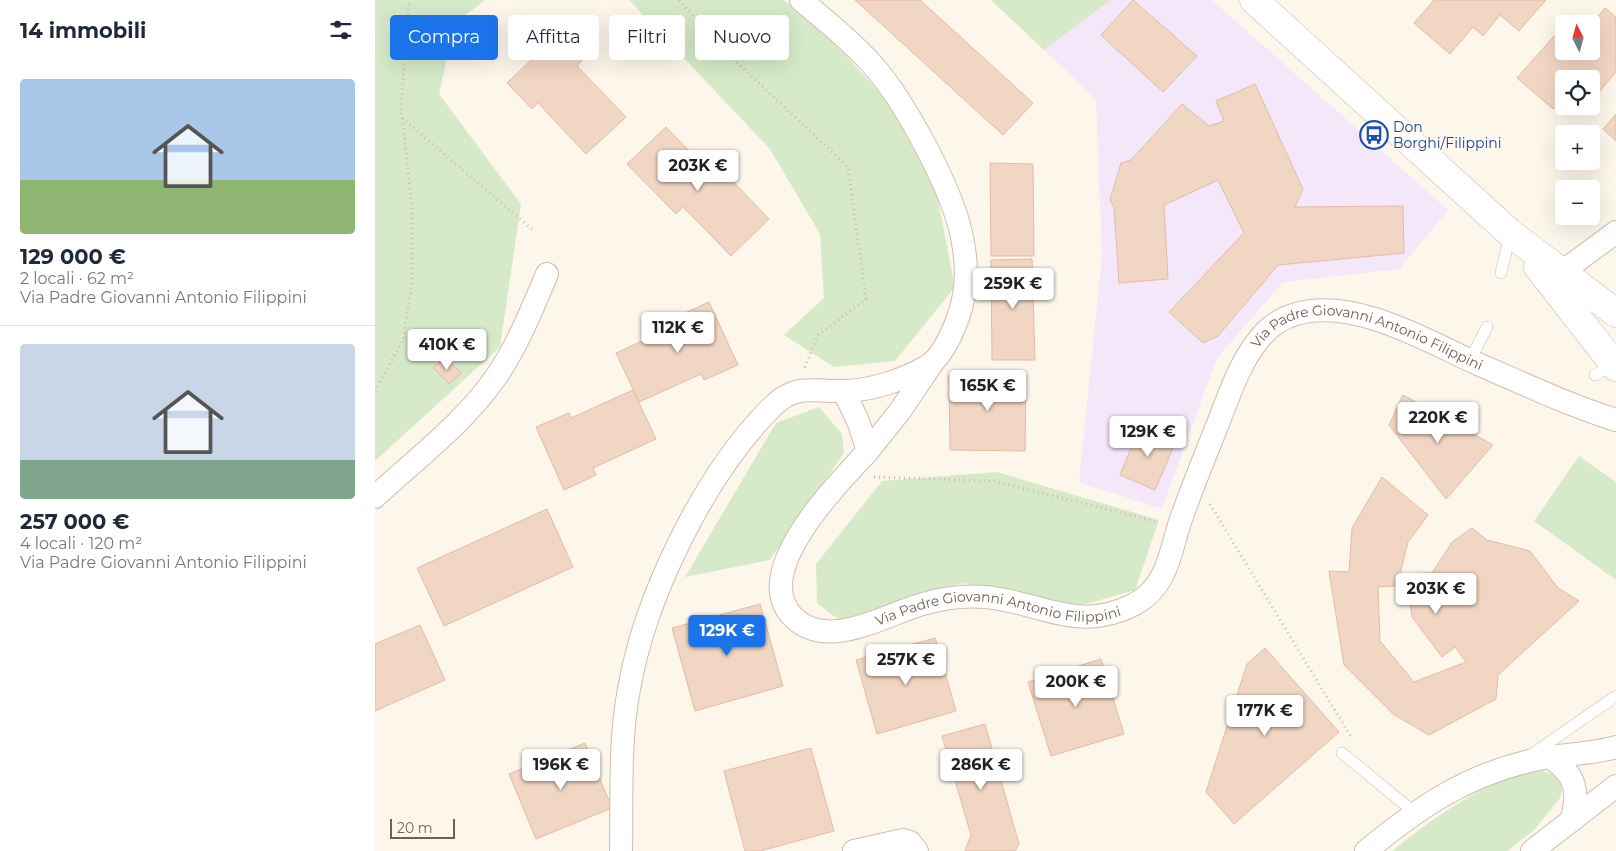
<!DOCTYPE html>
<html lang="it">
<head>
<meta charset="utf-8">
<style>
	:root { --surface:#fff; --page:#f2f2f3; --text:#1f2937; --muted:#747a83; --line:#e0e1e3; --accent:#1a73e8 }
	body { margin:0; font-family:Montserrat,sans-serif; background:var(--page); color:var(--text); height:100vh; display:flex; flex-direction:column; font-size:19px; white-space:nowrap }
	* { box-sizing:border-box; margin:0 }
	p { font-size:16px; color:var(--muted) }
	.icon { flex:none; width:28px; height:28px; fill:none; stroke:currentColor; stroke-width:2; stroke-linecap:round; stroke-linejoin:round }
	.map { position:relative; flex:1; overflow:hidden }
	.sheet { display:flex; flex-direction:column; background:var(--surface); width:375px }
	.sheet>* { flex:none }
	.banner { position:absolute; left:15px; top:15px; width:475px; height:45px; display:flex; gap:10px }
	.needle { width:32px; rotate:354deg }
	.fabs { position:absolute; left:1180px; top:15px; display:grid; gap:10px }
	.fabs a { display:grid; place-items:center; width:45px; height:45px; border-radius:5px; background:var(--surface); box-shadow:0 5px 20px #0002; font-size:25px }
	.scale { position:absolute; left:15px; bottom:12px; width:65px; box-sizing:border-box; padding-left:5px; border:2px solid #775d4e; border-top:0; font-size:14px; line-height:18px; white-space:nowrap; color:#775d4e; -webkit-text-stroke:4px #fefaf2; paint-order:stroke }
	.price { position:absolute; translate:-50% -42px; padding:0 11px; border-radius:5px; background:#fff; color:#222; font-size:16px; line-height:32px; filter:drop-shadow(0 1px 2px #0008) }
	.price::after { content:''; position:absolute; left:50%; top:30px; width:15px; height:11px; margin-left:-8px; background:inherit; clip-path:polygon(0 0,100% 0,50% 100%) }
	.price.current { background:var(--accent); color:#fff }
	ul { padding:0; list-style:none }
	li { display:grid; align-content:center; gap:10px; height:265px; padding:0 20px }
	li+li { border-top:1px solid var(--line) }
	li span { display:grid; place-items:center; height:155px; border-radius:5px; color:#555 }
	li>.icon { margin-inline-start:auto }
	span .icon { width:90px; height:90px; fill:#fffc; stroke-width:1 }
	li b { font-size:21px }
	h2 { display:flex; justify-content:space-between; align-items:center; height:60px; padding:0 20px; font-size:21px }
	.chip { padding:0 18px; border-radius:5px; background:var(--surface); box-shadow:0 5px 20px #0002; font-size:18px; line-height:45px }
	.chip.current { background:var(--accent); color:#fff }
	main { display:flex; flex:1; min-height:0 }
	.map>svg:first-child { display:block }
</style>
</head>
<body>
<main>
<section class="sheet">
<h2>14 immobili<svg class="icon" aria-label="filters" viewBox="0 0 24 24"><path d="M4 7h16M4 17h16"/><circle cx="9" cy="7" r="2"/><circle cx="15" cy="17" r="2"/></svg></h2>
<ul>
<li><span style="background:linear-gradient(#a9c7e8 65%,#8fb573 0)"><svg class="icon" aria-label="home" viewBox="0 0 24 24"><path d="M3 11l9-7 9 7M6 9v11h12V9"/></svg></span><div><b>129 000 €</b><p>2 locali · 62 m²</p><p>Via Padre Giovanni Antonio Filippini</p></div></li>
<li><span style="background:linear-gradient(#c9d6e8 75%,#7fa58c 0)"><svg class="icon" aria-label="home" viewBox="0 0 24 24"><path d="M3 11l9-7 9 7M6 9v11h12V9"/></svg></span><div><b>257 000 €</b><p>4 locali · 120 m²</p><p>Via Padre Giovanni Antonio Filippini</p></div></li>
</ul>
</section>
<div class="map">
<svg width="1241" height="851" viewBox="0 0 1241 851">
	<rect width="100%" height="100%" fill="#fcf6eb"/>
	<!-- education -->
	<path fill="#f3e7f9" d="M616 0H837L1073 210 1024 269 908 282 842 358 787 509 704 482 727 255 721 99Z"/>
	<!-- green -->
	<g fill="#d6eac9">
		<path d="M0 0H110L80 23 64 94 146 204 125 347 0 461Z"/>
		<path d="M254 0H409L457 40 514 103 561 190 580 287 520 361 459 367 409 335 449 298 445 234 395 149Z"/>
		<path d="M616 0H735L669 50Z"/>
		<path d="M444 407 467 434 469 453 395 560 310 577 401 423Z"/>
		<path d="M1204 456 1241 482V580L1159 521Z"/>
		<path d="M622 472 784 520 760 590 701 607 588 583 464 620 442 603 441 564 507 481Z"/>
		<path d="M1167 771 1181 775 1185 781 1187 790 1185 798 1158 831 1132 851H1017C1054 821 1118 774 1167 771Z"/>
	</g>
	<!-- building -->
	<g fill="#f1d6c3" stroke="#e3bca4" fill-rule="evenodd">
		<path d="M480 0H545L658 103 628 135Z"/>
		<path d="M758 0 822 56 788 92 726 35Z"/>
		<path d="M1059 0H1171L1144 31 1125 15 1108 36 1098 27 1075 54 1039 23Z"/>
		<path d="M1230 8 1241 17V72L1223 93 1216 87V79H1189V97L1178 109 1142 78 1187 27 1189 51H1216V24Z"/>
		<path d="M183 34 207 60 202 66 251 117 211 154 163 103 157 109 132 83Z"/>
		<path d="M880 84 928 189 920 207 1028 206 1029 253 903 265 843 336 828 343 794 312 869 233 843 180 789 205 793 279 744 283 739 207 735 200 746 163 756 160 807 104 834 126 849 121 841 101Z"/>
		<path d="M1241 114V141L1228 129Z"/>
		<path d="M291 127 341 179 349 172 394 219 356 256 308 207 301 214 252 164Z"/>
		<path d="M615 163 658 164 659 256H616Z"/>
		<path d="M657 259 660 360H617L616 260Z"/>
		<path d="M334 302 363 365 329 380 326 374 264 402 241 353 304 324 301 317Z"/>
		<path d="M70 357 86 373 74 384 58 368Z"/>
		<path d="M651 374 650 451 575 450 574 375Z"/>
		<path d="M258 390 281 439 218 468 221 475 189 490 161 427 194 413 196 418Z"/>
		<path d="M1028 395 1118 445 1071 499 1014 425Z"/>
		<path d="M765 426 801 441 780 490 745 475Z"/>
		<path d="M1007 477 1053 515 1033 542 1025 574 1057 573 1077 542 1097 528 1112 540 1155 551 1183 588 1204 601 1123 675 1121 699 1054 735 1018 714 969 665 954 571 974 572 977 528ZM1033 585 1037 617 1067 657 1080 647 1091 662 1039 682 1005 641 1003 587Z"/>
		<path d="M172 509 198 567 69 626 42 568Z"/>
		<path d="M385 604 408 686 320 711 297 628Z"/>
		<path d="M45 625 70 680 0 711V644Z"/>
		<path d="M560 638 581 711 502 734 481 660Z"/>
		<path d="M890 648 964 732 859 824 831 792 872 664Z"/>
		<path d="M726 659 749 734 676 756 653 682Z"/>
		<path d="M610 724 644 844 640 851H590L596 835 567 736Z"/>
		<path d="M210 743 237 808 161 839 134 774Z"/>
		<path d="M436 748 459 831 385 851H370L349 771Z"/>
	</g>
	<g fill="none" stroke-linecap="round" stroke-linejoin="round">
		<defs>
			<g id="service">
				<path d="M1126 273 1135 235"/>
				<path d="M1095 360 1112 327"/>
				<path d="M1220 375 1238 364"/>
				<path d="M967 753 1039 812"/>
				<path d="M1156 755 1241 696"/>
			</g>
			<g id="minor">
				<path d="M1187 272 1241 232"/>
				<path id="s1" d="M469 392 483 421 493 451C464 483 372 573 419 618 454 651 511 614 548 604 568 598 589 595 610 597 667 602 702 634 760 604 791 587 795 555 804 525 815 492 829 459 842 426 854 396 864 363 885 338 895 326 907 318 921 314 979 297 1052 341 1103 364 1149 384 1194 405 1241 420"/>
				<path d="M493 451 525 411 556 365"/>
				<path d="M0 497C41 459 89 423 121 377 143 345 157 309 172 274"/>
				<path d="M1174 757C1201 773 1205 792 1196 821"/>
				<path d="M246 851C247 798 244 741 254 689 270 597 328 478 393 411 420 382 435 392 468 391 495 391 528 380 551 367 566 359 577 334 583 318 605 257 577 196 549 143 533 114 517 86 495 62 474 39 450 20 426 0"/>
				<path d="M479 851 528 840 535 842 542 851"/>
				<path d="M991 851C1042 809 1088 777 1154 761 1182 754 1213 755 1241 747"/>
				<path d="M1157 851 1241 786"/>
			</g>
			<g id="tertiary">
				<path d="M879 0 1135 233 1241 313"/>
				<path d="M1163 267 1241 367"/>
			</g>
		</defs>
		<!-- service casing -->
		<use href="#service" stroke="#cebeb0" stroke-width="12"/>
		<!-- minor casing -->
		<use href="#minor" stroke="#cebeb0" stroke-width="24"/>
		<!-- tertiary casing -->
		<use href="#tertiary" stroke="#cebeb0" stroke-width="29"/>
		<!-- path -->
		<g stroke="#d6b9a6" stroke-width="3" stroke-dasharray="1 4" stroke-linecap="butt">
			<path d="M304 0 354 55 473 167 491 299 443 335 429 369"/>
			<path d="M27 118 159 231"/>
			<path d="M0 391 28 340 37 283V207L26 107 34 0"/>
			<path d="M499 477 619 481 783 522"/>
			<path d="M835 504 976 737"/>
		</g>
		<!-- service -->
		<use href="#service" stroke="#fff" stroke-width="11"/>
		<!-- minor -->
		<use href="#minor" stroke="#fff" stroke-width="22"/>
		<!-- tertiary -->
		<use href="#tertiary" stroke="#fff" stroke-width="28"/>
	</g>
	<!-- icons -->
	<defs>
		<symbol id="bus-ring" viewBox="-11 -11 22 22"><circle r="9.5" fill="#fefaf2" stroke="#1a4fb4" stroke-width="1.5"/><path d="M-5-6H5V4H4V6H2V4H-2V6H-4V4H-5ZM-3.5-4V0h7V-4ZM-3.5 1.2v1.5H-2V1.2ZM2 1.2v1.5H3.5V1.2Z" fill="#1a4fb4"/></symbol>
	</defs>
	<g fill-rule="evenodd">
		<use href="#bus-ring" x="983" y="119" width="32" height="32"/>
	</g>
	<g text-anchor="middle" stroke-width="4" stroke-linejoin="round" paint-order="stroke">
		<!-- transit labels -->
		<g font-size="14" fill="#164399" stroke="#fefaf2" text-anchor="start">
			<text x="1018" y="132">Don<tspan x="1018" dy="16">Borghi/Filippini</tspan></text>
		</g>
		<!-- street labels -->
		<g font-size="14" fill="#775d4e" stroke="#fefaf2">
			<text dy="5" stroke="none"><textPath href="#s1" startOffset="1030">Via Padre Giovanni Antonio Filippini</textPath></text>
			<text dy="5" stroke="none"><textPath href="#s1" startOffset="475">Via Padre Giovanni Antonio Filippini</textPath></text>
		</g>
	</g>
</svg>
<div class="fabs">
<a><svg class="needle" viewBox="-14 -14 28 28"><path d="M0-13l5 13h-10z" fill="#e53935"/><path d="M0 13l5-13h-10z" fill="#747a83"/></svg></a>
<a><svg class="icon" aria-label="locate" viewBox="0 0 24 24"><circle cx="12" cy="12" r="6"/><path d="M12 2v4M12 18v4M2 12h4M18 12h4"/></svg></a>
<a>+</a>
<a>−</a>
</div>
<div class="scale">20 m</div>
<b class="price" style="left:323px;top:192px">203K €</b>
<b class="price" style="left:638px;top:310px">259K €</b>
<b class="price" style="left:303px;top:354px">112K €</b>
<b class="price" style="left:72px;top:371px">410K €</b>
<b class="price" style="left:613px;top:412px">165K €</b>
<b class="price" style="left:1063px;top:444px">220K €</b>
<b class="price" style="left:773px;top:458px">129K €</b>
<b class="price" style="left:1061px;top:615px">203K €</b>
<b class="price current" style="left:352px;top:657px">129K €</b>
<b class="price" style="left:531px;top:686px">257K €</b>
<b class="price" style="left:701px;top:708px">200K €</b>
<b class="price" style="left:890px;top:737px">177K €</b>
<b class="price" style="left:186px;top:791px">196K €</b>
<b class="price" style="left:606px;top:791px">286K €</b>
<div class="banner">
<a class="chip current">Compra</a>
<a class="chip">Affitta</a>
<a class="chip">Filtri</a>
<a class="chip">Nuovo</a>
</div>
</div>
</main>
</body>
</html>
